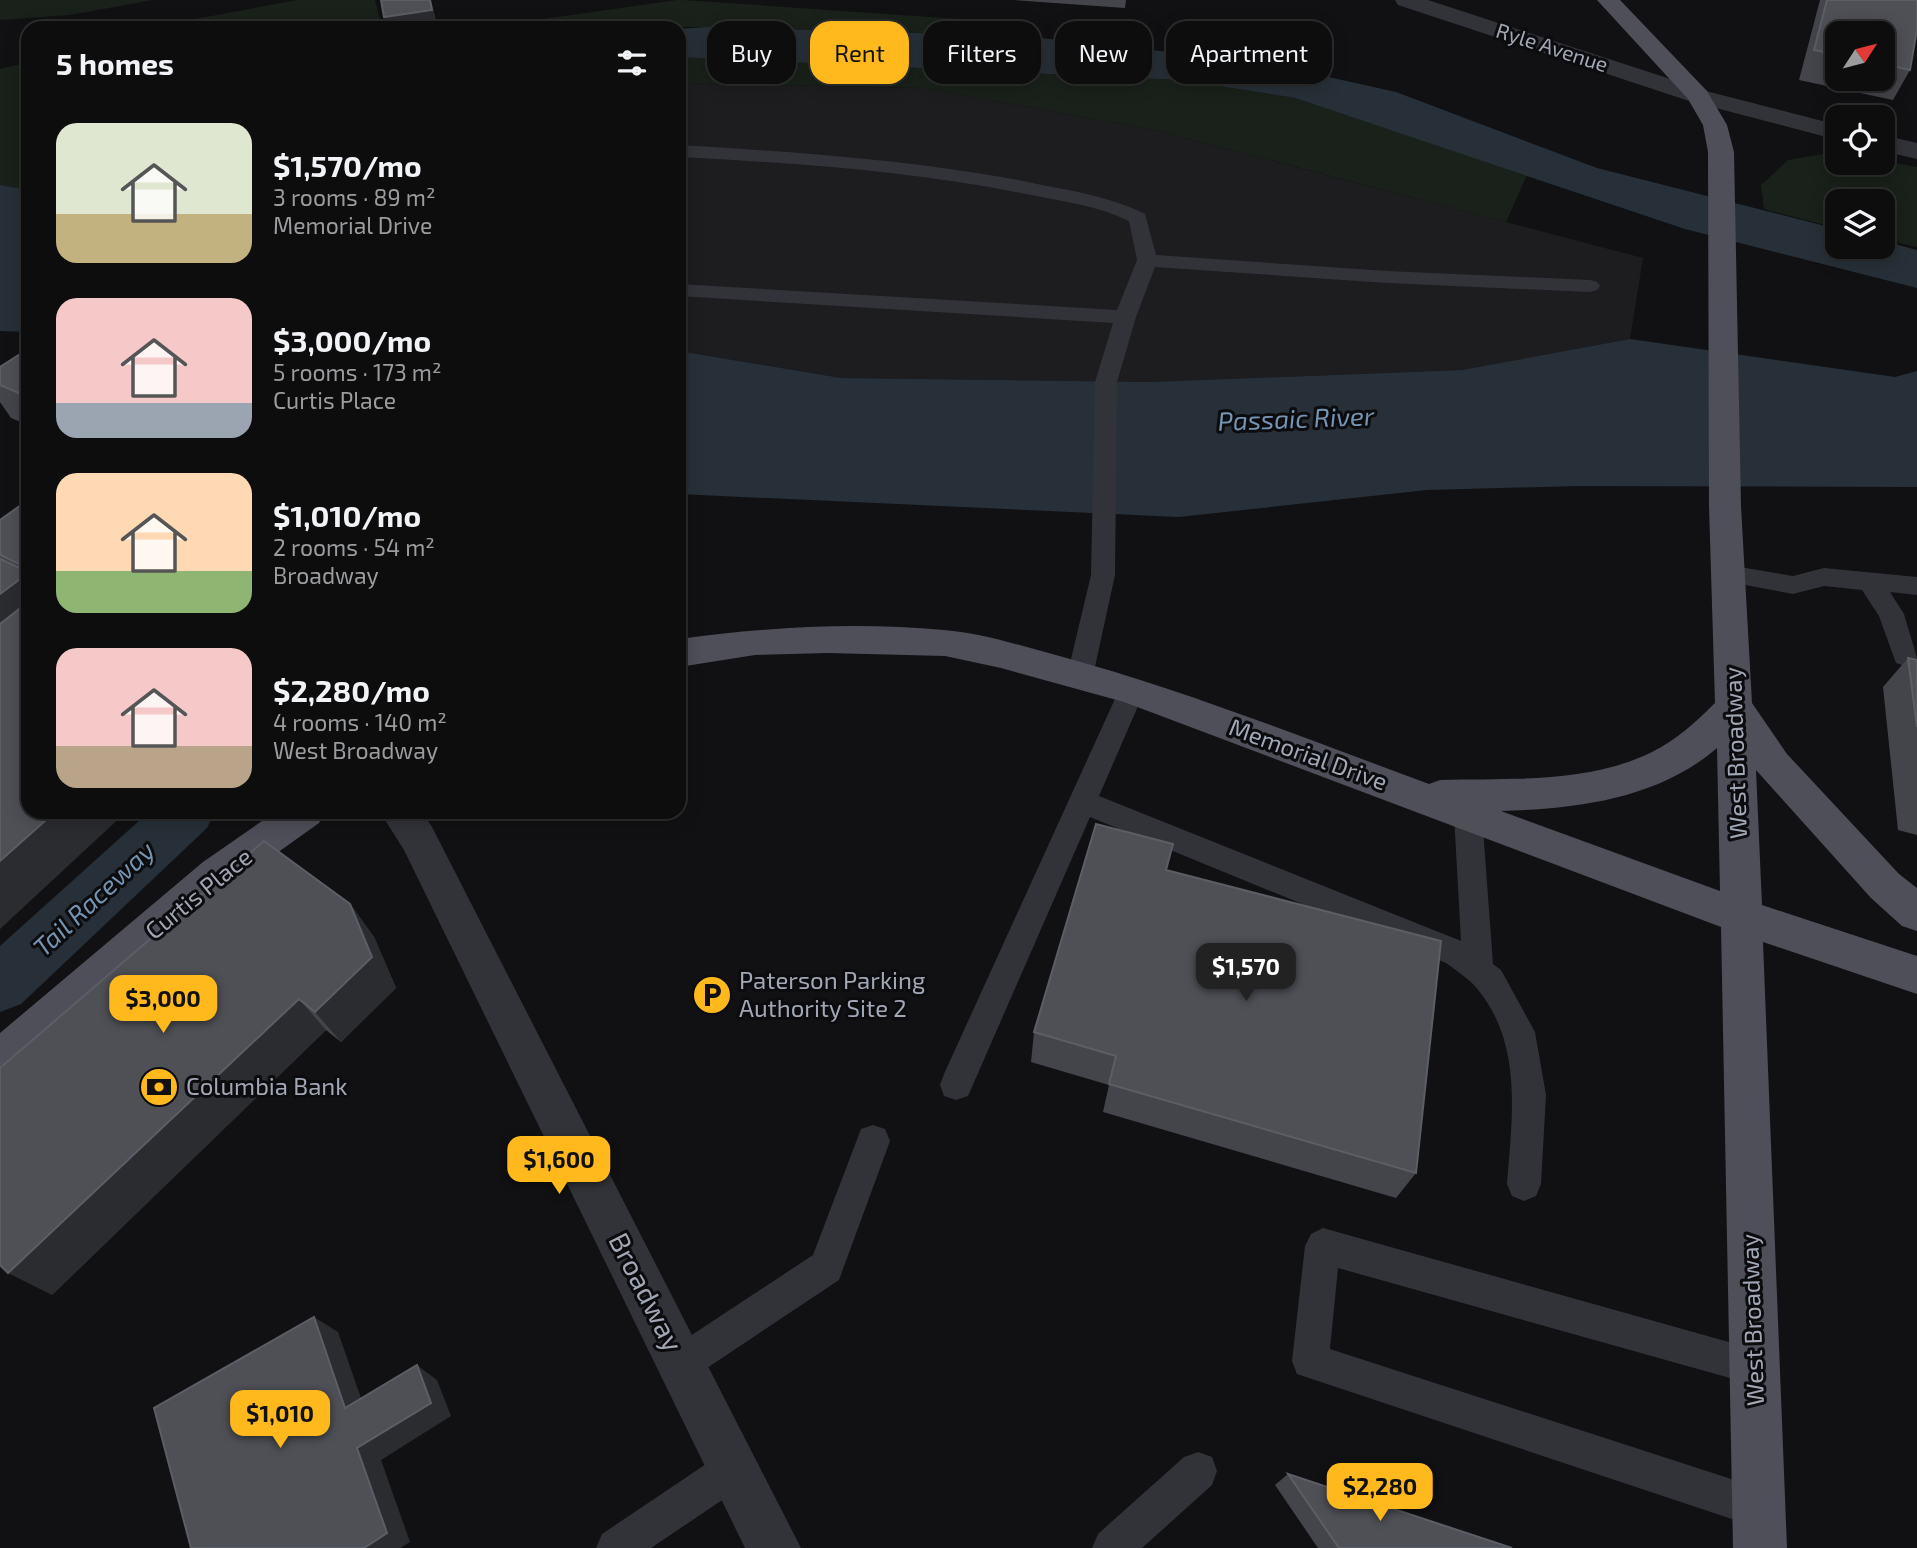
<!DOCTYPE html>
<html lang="en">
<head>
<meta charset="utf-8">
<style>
	:root { --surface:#0d0d0e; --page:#1b1b1c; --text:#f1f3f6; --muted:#9a9c9e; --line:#2d2d2e; --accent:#ffb91d }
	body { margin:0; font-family:"Exo 2",sans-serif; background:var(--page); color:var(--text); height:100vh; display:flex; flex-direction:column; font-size:26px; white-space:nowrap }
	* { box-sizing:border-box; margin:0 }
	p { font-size:23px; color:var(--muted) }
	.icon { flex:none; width:38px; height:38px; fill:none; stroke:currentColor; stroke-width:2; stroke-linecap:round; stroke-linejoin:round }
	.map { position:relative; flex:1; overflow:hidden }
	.details { position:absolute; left:21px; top:21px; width:665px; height:798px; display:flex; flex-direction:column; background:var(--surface); border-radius:21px; box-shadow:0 4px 18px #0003,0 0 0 2px var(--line) }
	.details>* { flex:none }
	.guide { position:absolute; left:707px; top:21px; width:665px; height:63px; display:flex; gap:14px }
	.needle { width:46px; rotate:54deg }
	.controls { position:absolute; left:1825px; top:21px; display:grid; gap:14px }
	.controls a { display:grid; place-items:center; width:70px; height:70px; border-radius:14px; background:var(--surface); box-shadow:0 4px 18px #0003,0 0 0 2px var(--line); font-size:35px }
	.price { position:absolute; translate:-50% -60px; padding:0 16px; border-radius:14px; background:var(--accent); color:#111; font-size:23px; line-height:46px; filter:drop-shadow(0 2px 4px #0008) }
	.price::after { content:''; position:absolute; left:50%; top:42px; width:21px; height:16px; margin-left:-10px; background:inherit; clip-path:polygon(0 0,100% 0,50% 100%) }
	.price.active { background:#222; color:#fff }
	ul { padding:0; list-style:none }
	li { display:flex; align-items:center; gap:21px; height:175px; padding:0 35px }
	li span { display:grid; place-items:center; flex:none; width:196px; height:140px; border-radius:21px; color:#555 }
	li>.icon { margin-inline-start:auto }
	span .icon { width:84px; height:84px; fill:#fffc; stroke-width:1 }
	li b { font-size:30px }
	h2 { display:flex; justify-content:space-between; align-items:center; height:84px; padding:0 35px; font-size:30px }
	.pill { padding:0 24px; border-radius:21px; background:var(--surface); box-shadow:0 4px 18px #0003,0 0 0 2px var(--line); font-size:24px; line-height:63px }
	.pill.active { background:var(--accent); color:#111 }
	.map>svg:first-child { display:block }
</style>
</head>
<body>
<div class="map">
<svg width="1917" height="1548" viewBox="0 0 1917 1548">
	<rect width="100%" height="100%" fill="#111113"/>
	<!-- built -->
	<path fill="#1d1d20" d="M679 83 926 88 1159 131 1643 258 1630 339 1462 370 1150 382 841 378 679 351Z"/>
	<!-- green -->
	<g fill="#19211a">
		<path d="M0 0H153L70 15 0 20Z"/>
		<path d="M297 0H375L382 28H147Z"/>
		<path d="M677 0H683L1031 24 1022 36 706 27 479 28Z"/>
		<path d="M679 57 1181 80 1295 98 1527 175 1506 222 1159 131 926 88 679 83Z"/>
		<path d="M25 63 28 80V190L0 185V69Z"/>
		<path d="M1823 154H1837L1838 163 1883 161 1917 167V247L1883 239V201H1838L1837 228 1764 209 1761 185 1788 160Z"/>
	</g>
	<!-- water -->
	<g fill="#273038">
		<path d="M706 27 1022 36 1261 62 1396 92 1597 168 1837 229 1838 247H1883V241L1917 250V288L1685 229 1295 98 1181 80 679 57V29Z"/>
		<path d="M0 185 28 190V332L0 331Z"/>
		<path d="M1630 339 1895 377 1917 371V487L1577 486 1427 490 1179 517 679 494V351L841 378 1150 382 1462 370Z"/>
	</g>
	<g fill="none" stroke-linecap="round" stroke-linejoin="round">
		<!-- canal -->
		<path fill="#273038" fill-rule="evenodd" d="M149 812H215L207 828 21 1004 0 1012V946Z"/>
		<!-- service -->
		<g fill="#323338" fill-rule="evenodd">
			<path d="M679 145C795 152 913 160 1028 182 1070 191 1106 195 1145 214L1156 255 1387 271 1590 280 1597 282 1600 286 1597 290 1590 292 1387 283 1155 267 1136 317 1117 382 1115 575 1093 676 1089 683 1080 686 1071 683 1067 676 1091 575 1095 382 1113 323 679 296V284L1117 310 1137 260 1129 221C1096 205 1061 201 1026 194 912 171 795 163 679 157Z"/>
			<path d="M1728 565 1793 576 1824 568 1917 577V595L1890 592 1904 614 1917 658 1914 663 1905 666 1896 663 1879 616 1862 590 1824 586 1793 594 1719 580 1716 574 1719 568Z"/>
			<path d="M1132 680 1141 683 1145 690 1099 796 1461 941 1454 815 1458 807 1468 803 1478 807 1482 815 1493 964 1501 970 1535 1032 1546 1095 1541 1184 1536 1196 1524 1201 1512 1196 1507 1184C1512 1119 1523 1046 1479 991 1471 980 1457 971 1446 963L1090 817 968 1096 956 1100 944 1096 940 1085 944 1074 1119 690 1123 683Z"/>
			<path d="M873 1125 885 1129 890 1141 839 1280 695 1376 682 1381 669 1376 664 1363 669 1350 813 1255 861 1129Z"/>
			<path d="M1323 1228 1768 1353 1774 1366 1768 1379 1755 1385 1338 1268 1330 1349 1759 1488 1773 1494 1779 1508 1773 1522 1759 1528 1297 1374 1292 1361 1305 1246 1311 1234Z"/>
			<path d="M735 1449 749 1454 754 1468 749 1482 651 1548H596L602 1534 721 1454Z"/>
			<path d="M1198 1452 1212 1457 1217 1471 1212 1485 1142 1548H1092L1098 1534 1184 1457Z"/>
		</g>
		<!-- minor -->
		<g fill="#323338" fill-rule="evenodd">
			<path d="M1395 0H1428L1707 91 1710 96 1707 101 1698 103 1689 101 1398 5Z"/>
			<path d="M380 812H422L432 827 801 1548H745L404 850Z"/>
		</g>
		<!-- tertiary -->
		<g fill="#323338" fill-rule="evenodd">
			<path d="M1698 89 1838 125V140L1689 101 1686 96 1689 91Z"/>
			<path d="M1883 135 1917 143V159L1883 151Z"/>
		</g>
		<!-- primary -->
		<g fill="#4e4f58" fill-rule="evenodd">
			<path d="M1597 0H1620L1707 91 1727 125 1734 152 1741 506 1752 703 1787 754 1899 874 1917 888V931L1902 926 1871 898 1756 770 1762 905 1917 956V994L1763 942 1787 1548H1733L1721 927 1124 702 1001 668 945 656 828 653 755 655 679 667V639C766 627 855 622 944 630 984 633 1024 647 1063 657 1187 691 1307 739 1429 784L1440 780C1510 778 1587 784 1652 752 1676 740 1696 722 1715 703L1709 506 1708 152 1703 125 1688 99ZM1717 748 1720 891 1501 811C1576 809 1658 799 1717 748Z"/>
			<path d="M275 812H325L319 823 231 886 16 1076 0 1082V1033L203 862Z"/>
		</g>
	</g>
	<!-- wall -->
	<g fill="#44454b" fill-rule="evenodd">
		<path d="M1013 0H1126L1125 8Z"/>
		<path d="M1820 0H1917L1910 70 1893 100 1799 80ZM1838 33H1883V79H1838Z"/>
		<path d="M28 349V425L11 418 0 402V367Z"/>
		<path d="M28 500V812L0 929V520Z"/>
		<path d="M1908 658 1917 660V835L1898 830 1883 687Z"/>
		<path d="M1167 870 1416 1173 1396 1198 1103 1112 1109 1085 1031 1062 1034 1032Z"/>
		<path d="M350 904 374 937 396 988 341 1042 326 1030 52 1295Z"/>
		<path d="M1288 1474 1512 1548H1318L1275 1485Z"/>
	</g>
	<!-- shaded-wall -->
	<g fill="#2b2c30">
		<path d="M431 0 438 28H388L384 17Z"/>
		<path d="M28 573V635L0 657V594Z"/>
		<path d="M55 812H126L0 929V861Z"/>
		<path d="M350 904 374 937 396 988 341 1042 315 1012Z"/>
		<path d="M299 999 326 1030 52 1295 8 1273Z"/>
		<path d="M314 1317 338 1332 369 1421 345 1408Z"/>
		<path d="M417 1365 437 1380 451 1416 381 1460 410 1542 400 1548H364L357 1448Z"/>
	</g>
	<!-- building -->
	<g fill="#4e5056" stroke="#5b5e65" stroke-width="2">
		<path d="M381 0H430L432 10 384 17Z"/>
		<path d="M1827 0H1917V29L1910 70 1883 64V33H1838V55L1814 50Z"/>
		<path d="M28 349V397L0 385V367Z"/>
		<path d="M28 500V568L0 555V520Z"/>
		<path d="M0 559 28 572V573L0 594Z"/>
		<path d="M28 602V812H55L0 861V624Z"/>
		<path d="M1908 658 1917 660V727Z"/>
		<path d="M1096 824 1173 844 1166 870 1441 941 1416 1173 1109 1084 1116 1056 1034 1032Z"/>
		<path d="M264 841 350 904 372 957 315 1012 299 999 8 1273 0 1265V1068Z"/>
		<path d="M314 1317 345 1408 417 1365 431 1403 357 1448 387 1533 364 1548H191L154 1408Z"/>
		<path d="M1288 1474 1512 1548H1339Z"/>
	</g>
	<!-- icons -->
	<defs>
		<symbol id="parking-disc" viewBox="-11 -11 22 22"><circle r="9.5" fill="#ffb91d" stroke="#0c0c0e"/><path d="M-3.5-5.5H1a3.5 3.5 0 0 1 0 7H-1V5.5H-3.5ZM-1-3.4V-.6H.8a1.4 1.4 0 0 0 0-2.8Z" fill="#111"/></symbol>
		<symbol id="bank-disc" viewBox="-11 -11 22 22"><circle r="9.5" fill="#ffb91d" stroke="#0c0c0e"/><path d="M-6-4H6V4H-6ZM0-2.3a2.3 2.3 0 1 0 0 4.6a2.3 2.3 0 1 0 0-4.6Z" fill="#111"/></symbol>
	</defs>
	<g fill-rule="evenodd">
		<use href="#parking-disc" x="690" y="973" width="44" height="44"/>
		<use href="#bank-disc" x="137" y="1065" width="44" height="44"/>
	</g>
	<g text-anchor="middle" stroke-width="6" stroke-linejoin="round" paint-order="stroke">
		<!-- far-street labels -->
		<g font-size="21" fill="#a1a7b5" stroke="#0c0c0e">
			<text transform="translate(1552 48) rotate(18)" y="7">Ryle Avenue</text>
		</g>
		<!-- street labels -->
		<g font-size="24" fill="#a1a7b5" stroke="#0c0c0e">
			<text transform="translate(1736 753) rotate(-92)" y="8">West Broadway</text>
			<text transform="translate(1308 755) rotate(20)" y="8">Memorial Drive</text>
			<text transform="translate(199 894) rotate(-39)" y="8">Curtis Place</text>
			<text transform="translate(1753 1320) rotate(-92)" y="8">West Broadway</text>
		</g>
		<!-- poi labels -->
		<g font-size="24" fill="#a1a7b5" stroke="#0c0c0e" text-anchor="start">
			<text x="739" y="989">Paterson Parking<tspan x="739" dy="28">Authority Site 2</tspan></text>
			<text x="186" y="1095">Columbia Bank</text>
		</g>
		<!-- water labels -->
		<g font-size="26" font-style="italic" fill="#7494b4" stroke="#0c0c0e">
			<text transform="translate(1296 419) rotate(-2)" y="9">Passaic River</text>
			<text transform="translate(94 899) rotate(-43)" y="9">Tail Raceway</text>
		</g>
		<!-- near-street labels -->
		<g font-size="28" fill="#a1a7b5" stroke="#0c0c0e">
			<text transform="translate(646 1292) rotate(63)" y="10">Broadway</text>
		</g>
	</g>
</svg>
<div class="controls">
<a><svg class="needle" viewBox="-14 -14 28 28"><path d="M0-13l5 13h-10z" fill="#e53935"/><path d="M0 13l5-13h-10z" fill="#9a9c9e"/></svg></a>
<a><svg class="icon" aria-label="locate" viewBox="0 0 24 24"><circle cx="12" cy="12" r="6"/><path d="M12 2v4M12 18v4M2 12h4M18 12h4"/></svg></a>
<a><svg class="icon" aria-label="layers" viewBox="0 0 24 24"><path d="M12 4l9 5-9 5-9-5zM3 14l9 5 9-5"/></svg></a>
</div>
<b class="price active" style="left:1246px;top:1003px">$1,570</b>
<b class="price" style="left:163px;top:1035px">$3,000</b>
<b class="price" style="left:559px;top:1196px">$1,600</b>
<b class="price" style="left:280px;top:1450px">$1,010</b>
<b class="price" style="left:1380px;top:1523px">$2,280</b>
<div class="guide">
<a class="pill">Buy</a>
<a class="pill active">Rent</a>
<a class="pill">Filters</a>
<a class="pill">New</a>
<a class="pill">Apartment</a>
</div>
<section class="details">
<h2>5 homes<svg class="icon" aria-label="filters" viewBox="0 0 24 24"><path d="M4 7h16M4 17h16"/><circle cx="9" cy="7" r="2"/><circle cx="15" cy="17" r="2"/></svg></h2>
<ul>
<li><span style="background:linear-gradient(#dfe7d0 65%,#c2b280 0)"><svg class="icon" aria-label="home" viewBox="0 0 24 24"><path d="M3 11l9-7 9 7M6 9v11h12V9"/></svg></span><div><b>$1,570/mo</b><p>3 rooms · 89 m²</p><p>Memorial Drive</p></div></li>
<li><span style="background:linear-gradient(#f6c9c9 75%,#9aa5b1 0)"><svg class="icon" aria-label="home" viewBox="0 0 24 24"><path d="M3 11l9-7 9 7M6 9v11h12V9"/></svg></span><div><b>$3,000/mo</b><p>5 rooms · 173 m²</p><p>Curtis Place</p></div></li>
<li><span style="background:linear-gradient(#ffd9b3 70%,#8fb573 0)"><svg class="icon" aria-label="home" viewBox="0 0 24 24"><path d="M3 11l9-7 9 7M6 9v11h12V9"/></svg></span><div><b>$1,010/mo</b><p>2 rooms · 54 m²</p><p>Broadway</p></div></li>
<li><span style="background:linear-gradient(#f6c9c9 70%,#b9a48a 0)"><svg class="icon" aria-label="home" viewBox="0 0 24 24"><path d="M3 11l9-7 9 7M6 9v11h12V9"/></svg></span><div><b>$2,280/mo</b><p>4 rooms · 140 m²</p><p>West Broadway</p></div></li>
</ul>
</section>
</div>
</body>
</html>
